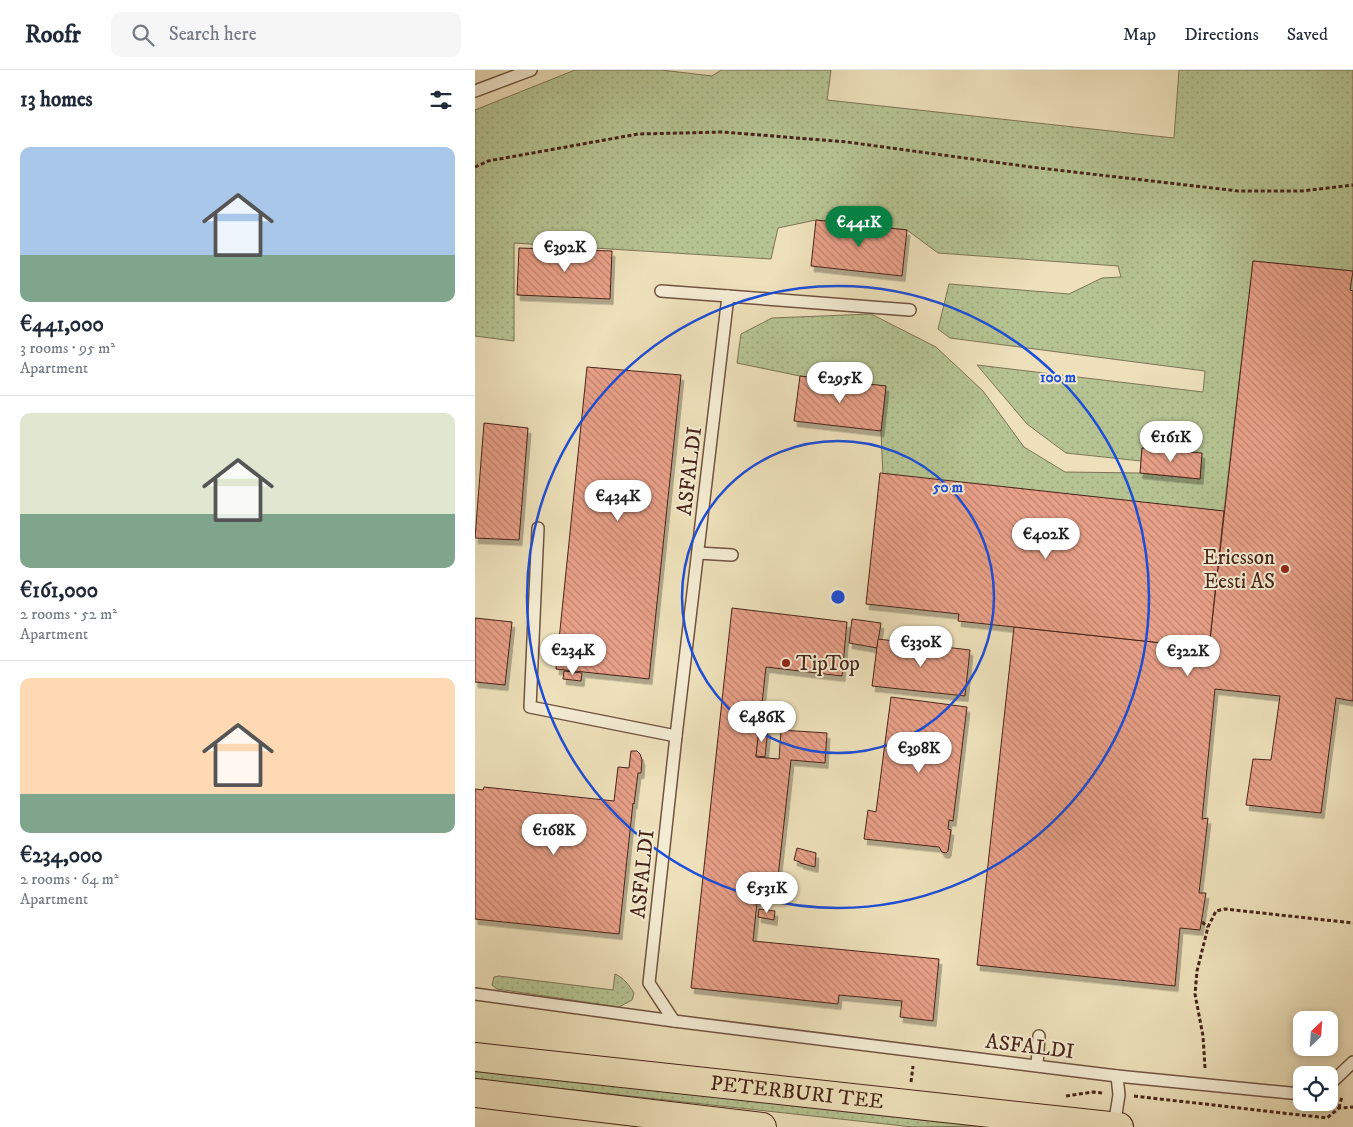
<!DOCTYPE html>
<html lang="en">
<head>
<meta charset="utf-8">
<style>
	:root { --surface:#fff; --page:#f6f6f7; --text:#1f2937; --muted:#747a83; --line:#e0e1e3; --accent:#0b8043 }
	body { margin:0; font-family:"IM FELL DW Pica",serif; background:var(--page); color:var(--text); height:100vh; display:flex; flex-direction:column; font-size:19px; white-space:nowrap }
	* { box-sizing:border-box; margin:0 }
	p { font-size:16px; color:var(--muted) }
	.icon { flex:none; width:28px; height:28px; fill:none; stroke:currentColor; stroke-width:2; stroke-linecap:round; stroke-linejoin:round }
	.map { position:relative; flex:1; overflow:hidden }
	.sheet { display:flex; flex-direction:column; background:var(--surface); width:475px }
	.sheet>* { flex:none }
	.needle { width:32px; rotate:25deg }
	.tools { position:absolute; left:818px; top:941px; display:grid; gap:10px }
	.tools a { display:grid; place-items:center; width:45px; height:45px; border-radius:10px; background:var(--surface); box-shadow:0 2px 8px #0003; font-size:25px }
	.price { position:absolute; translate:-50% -42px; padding:0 11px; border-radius:18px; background:#fff; color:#222; font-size:16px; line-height:32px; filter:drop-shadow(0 1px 2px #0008) }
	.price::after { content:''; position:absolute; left:50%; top:30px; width:15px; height:11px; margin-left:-8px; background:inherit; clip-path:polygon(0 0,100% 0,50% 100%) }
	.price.active { background:var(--accent); color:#fff }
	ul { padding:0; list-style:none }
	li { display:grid; align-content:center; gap:10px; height:265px; padding:0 20px }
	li+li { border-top:1px solid var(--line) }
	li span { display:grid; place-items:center; height:155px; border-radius:10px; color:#555 }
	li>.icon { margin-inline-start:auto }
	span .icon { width:90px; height:90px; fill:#fffc; stroke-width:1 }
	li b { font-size:21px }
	h2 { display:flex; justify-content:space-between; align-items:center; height:60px; padding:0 20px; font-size:21px }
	header { display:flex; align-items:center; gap:30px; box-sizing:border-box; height:70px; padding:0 25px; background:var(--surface); border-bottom:1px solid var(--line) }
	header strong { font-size:24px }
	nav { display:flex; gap:28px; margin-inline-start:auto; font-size:18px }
	.search { width:350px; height:45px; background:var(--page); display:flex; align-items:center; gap:12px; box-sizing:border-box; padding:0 18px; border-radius:10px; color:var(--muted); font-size:19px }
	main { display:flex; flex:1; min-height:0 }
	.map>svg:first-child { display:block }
</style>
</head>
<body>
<header>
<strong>Roofr</strong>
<div class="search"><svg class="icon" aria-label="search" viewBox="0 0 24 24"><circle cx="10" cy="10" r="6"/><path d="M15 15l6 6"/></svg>Search here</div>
<nav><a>Map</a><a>Directions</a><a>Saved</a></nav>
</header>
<main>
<section class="sheet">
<h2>13 homes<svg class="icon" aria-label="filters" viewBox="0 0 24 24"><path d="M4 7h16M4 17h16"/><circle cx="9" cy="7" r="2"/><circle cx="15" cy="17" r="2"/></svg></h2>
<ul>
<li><span style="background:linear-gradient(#a9c7e8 70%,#7fa58c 0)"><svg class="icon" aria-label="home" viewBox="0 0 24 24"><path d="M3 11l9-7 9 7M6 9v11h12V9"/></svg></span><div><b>€441,000</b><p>3 rooms · 95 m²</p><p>Apartment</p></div></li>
<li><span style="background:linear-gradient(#dfe7d0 65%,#7fa58c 0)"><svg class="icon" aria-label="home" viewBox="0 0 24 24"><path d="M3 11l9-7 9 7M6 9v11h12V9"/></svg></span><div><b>€161,000</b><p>2 rooms · 52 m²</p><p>Apartment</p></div></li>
<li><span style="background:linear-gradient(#ffd9b3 75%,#7fa58c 0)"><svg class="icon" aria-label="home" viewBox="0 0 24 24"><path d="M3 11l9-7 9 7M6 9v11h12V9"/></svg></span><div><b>€234,000</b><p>2 rooms · 64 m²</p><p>Apartment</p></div></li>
</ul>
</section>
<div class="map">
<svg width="878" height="1057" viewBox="0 0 878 1057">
	<defs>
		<pattern id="grass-dots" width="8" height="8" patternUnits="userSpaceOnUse" patternTransform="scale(1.25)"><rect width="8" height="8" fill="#b5c392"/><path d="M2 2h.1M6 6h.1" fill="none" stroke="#9da77d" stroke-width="1.8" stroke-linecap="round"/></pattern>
		<pattern id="building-back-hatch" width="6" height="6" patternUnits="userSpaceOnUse" patternTransform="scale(1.25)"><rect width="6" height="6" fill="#e8a088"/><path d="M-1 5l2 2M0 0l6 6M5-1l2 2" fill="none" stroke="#be826e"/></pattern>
		<filter id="shadow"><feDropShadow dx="3" dy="5.5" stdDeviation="0" flood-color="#0004"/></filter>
	</defs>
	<rect width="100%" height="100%" fill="#ede0ba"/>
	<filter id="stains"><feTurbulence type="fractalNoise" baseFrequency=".004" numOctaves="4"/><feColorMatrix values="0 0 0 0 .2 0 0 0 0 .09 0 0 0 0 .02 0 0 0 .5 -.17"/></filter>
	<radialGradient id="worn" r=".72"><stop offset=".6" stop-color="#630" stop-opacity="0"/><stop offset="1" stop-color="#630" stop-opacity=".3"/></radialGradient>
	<!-- grass -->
	<g fill="url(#grass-dots)" stroke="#7e7455">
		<path d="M100 0H186L237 6 246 0H356L352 30 699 68 704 0H878V201L778 191 749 441 408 407 406 361 411 316 325 306 262 293 266 264 297 248 396 244 461 277 508 321 549 377 590 402 665 403 725 409 727 384 667 378 666 391 591 383 552 354 502 295 728 322 730 301 475 268 463 259 474 214 594 224 627 208 646 207 643 196 463 183 432 160 341 150 303 158 296 189 39 173V271L0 266V40Z"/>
		<path d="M140 904C149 908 154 915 159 923L157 930 144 937 22 919 17 915 19 907 24 906 138 920Z"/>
		<path d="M0 999 459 1051 510 1056 438 1057 54 1015 0 1009Z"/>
	</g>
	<!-- building -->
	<g fill="url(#building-back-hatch)" stroke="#472418" filter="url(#shadow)">
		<path d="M341 150 432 160 427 206 336 196Z"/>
		<path d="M44 178 137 181 135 229 42 225Z"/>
		<path d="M778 191 878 201 875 220 878 221V631L861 628 846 743 771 735 778 689 796 690 805 626 740 619 727 749 733 748 724 823H731L725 860 705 858 700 916 502 895 539 557 734 578Z"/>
		<path d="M112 297 206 305 174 609 81 599Z"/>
		<path d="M325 306 411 316 406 361 319 351Z"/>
		<path d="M9 353 53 358 44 470 0 468Z"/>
		<path d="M667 378 727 383 725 409 665 403Z"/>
		<path d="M405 403 749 441 734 578 483 551 484 544 391 534Z"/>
		<path d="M257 538 372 552 367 606 291 597 281 687 304 689 306 660 352 663 350 693 316 690 303 807 285 804 278 871 464 889 458 951 425 947 427 931 364 925 363 934 216 918Z"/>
		<path d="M0 548 37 552 30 615 0 612Z"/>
		<path d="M377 549 406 553 402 578 374 573Z"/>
		<path d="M403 569 495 580 490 626 397 616Z"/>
		<path d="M89 601 107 603 106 611 88 609Z"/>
		<path d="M416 627 492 637 478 751 474 750 473 759 476 760 473 781 471 783 467 782 464 777 389 769 393 740 401 742Z"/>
		<path d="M284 658 293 659 290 687 281 686Z"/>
		<path d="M156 681H162L165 684 167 690 166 703H163L159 734 158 733 144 864 0 849V719L8 720 9 717 139 731 143 697 154 698Z"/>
		<path d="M322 778 341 783 340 797 325 793V792L319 790Z"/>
		<path d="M284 839 300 841 299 850 283 847Z"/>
	</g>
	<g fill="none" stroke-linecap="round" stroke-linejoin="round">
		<defs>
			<g id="lane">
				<path d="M0 21 56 0"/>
				<path d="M186 221 253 226 201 666 174 913 199 951"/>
				<path d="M253 226 435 240"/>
				<path d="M63 458 55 637 201 666"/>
				<path d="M223 483 257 485"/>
				<path d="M0 924 199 951 642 1006 644 1025 639 1056"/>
				<path d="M562 995 564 966"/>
				<path d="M642 1006 826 1024"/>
				<path d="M854 1015 878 992"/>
			</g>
			<g id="highway">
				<path id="s1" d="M0 987 644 1057"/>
				<path d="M0 1023 287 1057"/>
			</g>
		</defs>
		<!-- lane casing -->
		<use href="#lane" stroke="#705340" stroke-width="14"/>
		<!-- highway casing -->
		<use href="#highway" stroke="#472418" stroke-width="30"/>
		<!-- path -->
		<g stroke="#472418" stroke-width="3" stroke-dasharray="4 2.5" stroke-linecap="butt">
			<path d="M0 97 13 91 163 64 248 62 372 72 556 97 763 121H827L878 115"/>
			<path d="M727 852 733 857"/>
			<path d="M730 998 728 966 720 924 722 901 733 857 741 841 750 839 878 853"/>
			<path d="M436 1012 438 996"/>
			<path d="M591 1026 618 1022 627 1023"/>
			<path d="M659 1026 852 1048 864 1038 878 1037"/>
			<path d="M864 1038 867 1026"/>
		</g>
		<!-- lane -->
		<use href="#lane" stroke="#f3ebd2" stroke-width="11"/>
		<!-- highway -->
		<use href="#highway" stroke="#ede0ba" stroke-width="28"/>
	</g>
	<!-- distance rings -->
	<g fill="none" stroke="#1d4ed8" stroke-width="2.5">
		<circle cx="363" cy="527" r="156"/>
		<circle cx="363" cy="527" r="311"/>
	</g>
	<!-- markers -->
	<g fill="#8f2418" stroke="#f3ebd2" stroke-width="2">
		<circle cx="810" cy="499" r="5"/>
		<circle cx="311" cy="593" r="5"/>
	</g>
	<g text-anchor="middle" stroke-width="4" stroke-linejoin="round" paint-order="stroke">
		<!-- street labels -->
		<g font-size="21" fill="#472418" stroke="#f3ebd2">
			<text transform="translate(214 401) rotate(-83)" y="7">ASFALDI</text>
			<text transform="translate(167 804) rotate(-84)" y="7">ASFALDI</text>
			<text transform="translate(555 976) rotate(7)" y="7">ASFALDI</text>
			<text dy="7" stroke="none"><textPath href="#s1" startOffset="324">PETERBURI TEE</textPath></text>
		</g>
		<!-- poi labels -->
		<g font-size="21" fill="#472418" stroke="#f3ebd2" text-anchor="end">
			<text x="800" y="494">Ericsson<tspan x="800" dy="24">Eesti AS</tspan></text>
			<text x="321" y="600" text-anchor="start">TipTop</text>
		</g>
	</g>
	<circle cx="363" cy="527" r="8" fill="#1d4ed8" stroke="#f3ebd2" stroke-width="2.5"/>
	<g font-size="15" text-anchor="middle" font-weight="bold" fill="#1d4ed8" stroke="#f3ebd2" stroke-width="4" stroke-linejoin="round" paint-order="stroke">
		<text x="583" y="312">100 m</text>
		<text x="473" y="422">50 m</text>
	</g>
	<rect width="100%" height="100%" filter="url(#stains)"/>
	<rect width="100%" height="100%" fill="url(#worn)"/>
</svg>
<div class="tools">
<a><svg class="needle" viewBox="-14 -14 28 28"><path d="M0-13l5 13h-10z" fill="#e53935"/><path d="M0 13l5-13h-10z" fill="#747a83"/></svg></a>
<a><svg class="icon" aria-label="locate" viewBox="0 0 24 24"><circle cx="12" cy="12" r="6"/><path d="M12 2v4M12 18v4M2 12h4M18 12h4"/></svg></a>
</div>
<b class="price active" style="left:384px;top:178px">€441K</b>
<b class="price" style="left:90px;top:203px">€392K</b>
<b class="price" style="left:365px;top:334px">€295K</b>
<b class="price" style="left:696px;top:393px">€161K</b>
<b class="price" style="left:143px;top:452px">€434K</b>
<b class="price" style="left:571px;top:490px">€402K</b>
<b class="price" style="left:446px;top:598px">€330K</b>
<b class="price" style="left:98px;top:606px">€234K</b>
<b class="price" style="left:713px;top:607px">€322K</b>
<b class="price" style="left:287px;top:673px">€486K</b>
<b class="price" style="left:444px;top:704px">€398K</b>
<b class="price" style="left:79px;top:786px">€168K</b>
<b class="price" style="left:292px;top:844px">€531K</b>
</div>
</main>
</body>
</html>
